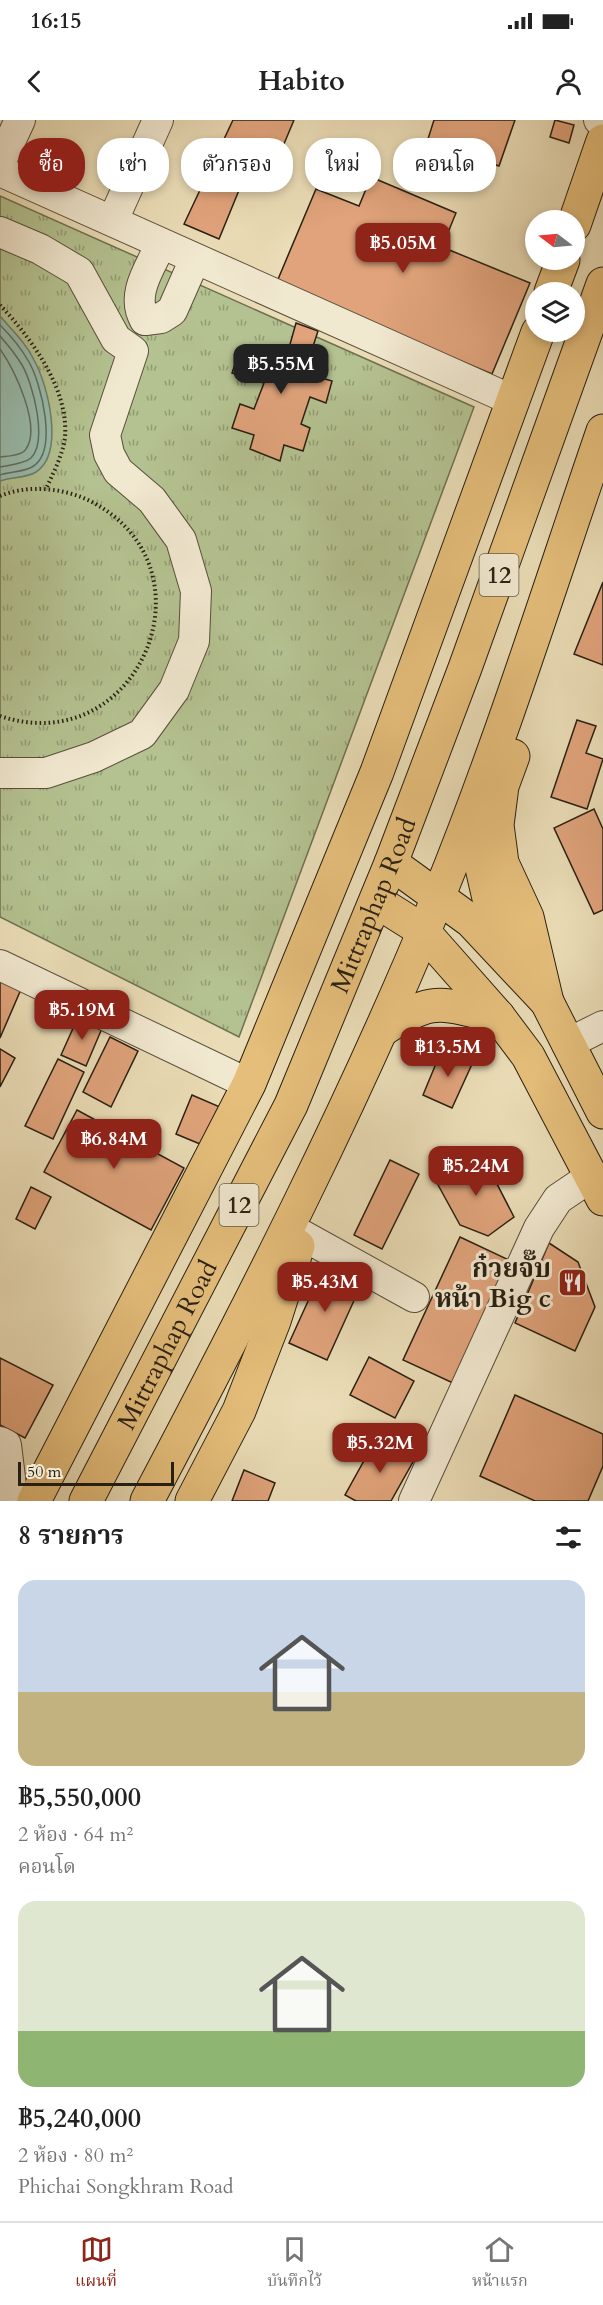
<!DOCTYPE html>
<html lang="th">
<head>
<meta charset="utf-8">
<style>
	:root { --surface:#fff; --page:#f2f2f2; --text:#222; --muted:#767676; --line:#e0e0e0; --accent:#8f2418 }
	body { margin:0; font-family:Cardo,"Noto Serif Thai",serif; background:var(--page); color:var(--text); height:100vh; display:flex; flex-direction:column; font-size:22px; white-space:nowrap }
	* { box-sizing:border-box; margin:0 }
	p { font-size:20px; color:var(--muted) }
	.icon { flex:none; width:33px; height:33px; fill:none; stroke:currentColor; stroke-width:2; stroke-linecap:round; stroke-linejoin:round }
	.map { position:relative; height:1381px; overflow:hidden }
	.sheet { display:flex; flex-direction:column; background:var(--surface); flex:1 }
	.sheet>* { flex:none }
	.hud { position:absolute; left:18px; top:18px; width:567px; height:54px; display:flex; gap:12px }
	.needle { width:39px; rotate:286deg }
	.tools { position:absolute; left:525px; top:90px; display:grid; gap:12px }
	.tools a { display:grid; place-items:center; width:60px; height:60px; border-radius:50%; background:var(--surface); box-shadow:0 3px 9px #0003; font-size:30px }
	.scale { position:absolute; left:18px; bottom:15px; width:156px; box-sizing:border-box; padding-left:6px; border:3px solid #292013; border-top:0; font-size:16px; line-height:21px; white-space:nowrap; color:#292013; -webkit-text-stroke:4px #f1e8d0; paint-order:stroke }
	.price { position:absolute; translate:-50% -51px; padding:0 14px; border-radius:12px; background:var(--accent); color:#fff; font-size:20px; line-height:39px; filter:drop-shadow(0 2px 3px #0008) }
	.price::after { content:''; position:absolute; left:50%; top:36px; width:18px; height:14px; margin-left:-9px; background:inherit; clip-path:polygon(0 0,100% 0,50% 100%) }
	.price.active { background:#222; color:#fff }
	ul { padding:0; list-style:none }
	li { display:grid; align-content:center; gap:12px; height:318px; padding:0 18px }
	li span { display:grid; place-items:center; height:186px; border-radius:18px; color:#555 }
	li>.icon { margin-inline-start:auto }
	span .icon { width:108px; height:108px; fill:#fffc; stroke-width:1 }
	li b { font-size:26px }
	h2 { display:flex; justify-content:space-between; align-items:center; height:72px; padding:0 18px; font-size:26px }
	.chip { padding:0 21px; border-radius:24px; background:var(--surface); box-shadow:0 3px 9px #0003; font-size:21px; line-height:54px }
	.chip.active { background:var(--accent); color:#fff }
	.status { display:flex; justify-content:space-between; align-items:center; height:42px; padding:0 30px; background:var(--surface); direction:ltr }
	.status svg { height:16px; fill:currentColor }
	header { display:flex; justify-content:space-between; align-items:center; height:78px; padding:0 18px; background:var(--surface); font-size:27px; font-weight:800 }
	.dock { display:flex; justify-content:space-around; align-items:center; height:84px; border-top:2px solid var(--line); background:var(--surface); font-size:16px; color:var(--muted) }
	.dock a { display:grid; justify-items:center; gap:3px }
	.dock .active { color:var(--accent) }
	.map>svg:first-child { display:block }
</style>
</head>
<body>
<div class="status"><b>16:15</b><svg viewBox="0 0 49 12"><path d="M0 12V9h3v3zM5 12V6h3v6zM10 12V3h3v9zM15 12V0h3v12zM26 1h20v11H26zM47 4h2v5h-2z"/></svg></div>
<header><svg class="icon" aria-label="back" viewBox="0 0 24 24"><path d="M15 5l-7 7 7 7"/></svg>Habito<svg class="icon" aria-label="person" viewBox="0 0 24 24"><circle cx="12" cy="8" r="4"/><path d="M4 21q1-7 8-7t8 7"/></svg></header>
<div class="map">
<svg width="603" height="1381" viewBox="0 0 603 1381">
	<defs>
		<pattern id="park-tufts" width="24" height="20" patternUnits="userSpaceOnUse" patternTransform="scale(1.5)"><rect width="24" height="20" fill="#b4c190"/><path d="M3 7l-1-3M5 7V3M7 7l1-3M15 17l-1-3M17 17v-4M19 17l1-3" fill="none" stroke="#929c74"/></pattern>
	</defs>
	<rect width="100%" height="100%" fill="#eadcb6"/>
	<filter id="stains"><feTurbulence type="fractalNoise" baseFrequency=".00333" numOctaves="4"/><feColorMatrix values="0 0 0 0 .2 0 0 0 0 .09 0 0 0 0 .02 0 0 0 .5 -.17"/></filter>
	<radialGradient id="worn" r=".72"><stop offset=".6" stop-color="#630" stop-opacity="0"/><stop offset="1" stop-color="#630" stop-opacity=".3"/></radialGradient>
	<!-- park -->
	<path fill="url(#park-tufts)" stroke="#6e7052" stroke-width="1.5" d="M0 76 474 287 239 917 0 797Z"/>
	<!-- water -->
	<path fill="#98bcad" stroke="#6c7e6f" stroke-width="1.5" d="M0 196C12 210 26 223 34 240 48 265 65 333 36 352 27 358 11 357 0 361Z"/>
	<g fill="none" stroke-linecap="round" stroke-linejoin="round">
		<!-- shore -->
		<g stroke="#606e60" stroke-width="1.5">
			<path d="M0 205C11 216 21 228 29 242 41 263 59 332 32 347 23 352 9 352 0 355"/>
			<path d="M0 216C8 225 16 235 22 245 33 264 48 321 31 338 24 344 9 345 0 347"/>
			<path d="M0 229C14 249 42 306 26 329 22 336 7 336 0 337"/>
		</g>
	</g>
	<!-- building -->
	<g fill="#e0a37b" stroke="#292013" stroke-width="1.5">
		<path d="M233 0H294L281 31 260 19 219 119 184 104Z"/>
		<path d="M434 0H515L499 46 427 22Z"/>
		<path d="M555 0 574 5 569 23 550 17Z"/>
		<path d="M371 57 456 93 442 127 530 163 492 254 276 164 316 69 359 86Z"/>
		<path d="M296 203 318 211 308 242 319 244 315 256 332 261 326 283 310 277 301 304 310 308 303 331 284 325 280 341 250 329 254 315 232 308 240 284 254 289 264 263 232 253 240 230 273 241 276 231 287 235Z"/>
		<path d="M603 462V545L574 534Z"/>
		<path d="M577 600 596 606 586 633 603 639 587 689 551 677Z"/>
		<path d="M594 689 603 709V790L594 794 554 708Z"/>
		<path d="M0 856 22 867 0 918Z"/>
		<path d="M79 895 103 906 86 946 61 935Z"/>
		<path d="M110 917 138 931 111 987 83 972Z"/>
		<path d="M0 929 15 938 0 967Z"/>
		<path d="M442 929 473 942 452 988 423 975Z"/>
		<path d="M58 939 84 952 53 1019 25 1006Z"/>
		<path d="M192 975 220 987 200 1024 176 1014Z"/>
		<path d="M77 990 184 1048 151 1110 44 1052Z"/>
		<path d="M481 1033 514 1097 488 1116 460 1105 437 1063Z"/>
		<path d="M390 1040 419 1054 382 1129 354 1115Z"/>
		<path d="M31 1067 51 1077 35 1109 16 1099Z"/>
		<path d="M460 1117 509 1140 453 1263 403 1240Z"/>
		<path d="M549 1123 578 1142 595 1187 575 1231 515 1203Z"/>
		<path d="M324 1146 362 1163 327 1240 289 1223Z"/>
		<path d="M369 1237 414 1261 395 1298 350 1275Z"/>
		<path d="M0 1238 53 1265 25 1318 0 1305Z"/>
		<path d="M515 1275 603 1314V1346L588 1381H535L480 1356Z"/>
		<path d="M376 1319 414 1340 391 1381H356L345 1375Z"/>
		<path d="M244 1350 275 1363 268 1381H232Z"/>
	</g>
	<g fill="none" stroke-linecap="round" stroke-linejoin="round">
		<defs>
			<g id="minor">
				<path d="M599 0 603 1"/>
				<path d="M0 43 20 0"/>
				<path d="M0 51 514 281"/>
				<path d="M113 100 158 0"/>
				<path d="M0 112 40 129 79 152 116 219 133 231 105 315 109 334 118 351 152 380 181 420 196 471 194 521 174 570 142 614 94 637 46 653H0"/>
				<path d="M145 200 161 198 172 191 195 139"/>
				<path d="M145 200C130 175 150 148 161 124"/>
				<path d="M0 845 249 964"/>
				<path d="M567 924 603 906"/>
				<path d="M302 1115 414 1177"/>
				<path d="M0 1322 6 1325 12 1374"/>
				<path d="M414 1381 539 1108 558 1079 592 1056"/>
			</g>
			<g id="major">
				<path d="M574 105 603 21"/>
				<path d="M551 172 563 140"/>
				<path d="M513 636 502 666 497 705 502 743 527 797 547 882"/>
				<path d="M478 716 480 739 491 787 516 830"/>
				<path d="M391 743 471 801 547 882 603 992"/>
				<path d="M376 781 422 810 498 896 528 936 603 1079"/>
				<path d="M382 910C435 875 439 884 498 896"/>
				<path d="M34 1381 249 964 377 652 538 212"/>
				<path id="s1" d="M86 1381 291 985 391 743 465 548 603 164"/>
				<path d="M147 1381C252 1182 354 983 439 775 501 623 550 465 603 311"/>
				<path d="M192 1381 239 1291 274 1201 298 1126"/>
			</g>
		</defs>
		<!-- minor casing -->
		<use href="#minor" stroke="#594f3c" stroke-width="32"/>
		<!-- major casing -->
		<use href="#major" stroke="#292013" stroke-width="35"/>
		<!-- path -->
		<g stroke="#292013" stroke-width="4" stroke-dasharray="1.5 3" stroke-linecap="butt">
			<path d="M0 185C31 218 69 269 65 317 63 335 53 353 46 369"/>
			<path d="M0 376C29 364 65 368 92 382 220 449 138 642 0 596"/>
		</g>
		<!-- minor -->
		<use href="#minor" stroke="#f1e8d0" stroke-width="30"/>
		<!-- major -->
		<use href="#major" stroke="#e5be7b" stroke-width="33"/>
	</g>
	<!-- icons -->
	<defs>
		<symbol id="restaurant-square" viewBox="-11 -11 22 22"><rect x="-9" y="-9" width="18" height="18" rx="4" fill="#8f2418" stroke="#f1e8d0"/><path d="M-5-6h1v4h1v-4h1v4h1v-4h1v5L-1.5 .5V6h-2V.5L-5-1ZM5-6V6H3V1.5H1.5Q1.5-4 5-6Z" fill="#fff"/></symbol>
	</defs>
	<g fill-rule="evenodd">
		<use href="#restaurant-square" x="556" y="1146" width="33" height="33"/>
	</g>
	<g text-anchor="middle" stroke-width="6" stroke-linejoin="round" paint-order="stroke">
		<!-- shield labels -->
		<g fill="#f1e8d0" stroke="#655c4c" stroke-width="1.5">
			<rect x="479.5" y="434" width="39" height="42" rx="4.5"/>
			<rect x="219.5" y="1064" width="39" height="42" rx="4.5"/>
		</g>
		<g font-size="24" font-weight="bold" fill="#292013">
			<text x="499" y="463">12</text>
			<text x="239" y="1093">12</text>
		</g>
		<!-- street labels -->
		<g font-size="26" fill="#292013" stroke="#f1e8d0">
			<text dy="9" stroke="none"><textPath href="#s1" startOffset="662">Mittraphap Road</textPath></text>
			<text dy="9" stroke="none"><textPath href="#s1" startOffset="176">Mittraphap Road</textPath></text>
		</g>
		<!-- poi labels -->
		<g font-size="26" font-weight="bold" fill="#292013" stroke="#f1e8d0" text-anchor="end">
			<text x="551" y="1157">ก๋วยจั๊บ<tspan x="551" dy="30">หน้า Big c</tspan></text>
		</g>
	</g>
	<rect width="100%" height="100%" filter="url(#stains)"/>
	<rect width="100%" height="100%" fill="url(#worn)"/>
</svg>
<div class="tools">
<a><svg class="needle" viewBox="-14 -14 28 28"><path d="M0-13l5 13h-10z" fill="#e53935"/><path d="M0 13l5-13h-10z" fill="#767676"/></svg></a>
<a><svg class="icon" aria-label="layers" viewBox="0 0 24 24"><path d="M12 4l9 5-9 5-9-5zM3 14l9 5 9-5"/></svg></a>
</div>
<div class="scale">50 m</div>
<b class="price" style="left:403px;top:154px">฿5.05M</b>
<b class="price active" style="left:281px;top:275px">฿5.55M</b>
<b class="price" style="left:82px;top:921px">฿5.19M</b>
<b class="price" style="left:448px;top:958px">฿13.5M</b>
<b class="price" style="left:114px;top:1050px">฿6.84M</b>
<b class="price" style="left:476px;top:1077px">฿5.24M</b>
<b class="price" style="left:325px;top:1193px">฿5.43M</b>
<b class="price" style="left:380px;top:1354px">฿5.32M</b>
<div class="hud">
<a class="chip active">ซื้อ</a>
<a class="chip">เช่า</a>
<a class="chip">ตัวกรอง</a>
<a class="chip">ใหม่</a>
<a class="chip">คอนโด</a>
</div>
</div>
<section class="sheet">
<h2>8 รายการ<svg class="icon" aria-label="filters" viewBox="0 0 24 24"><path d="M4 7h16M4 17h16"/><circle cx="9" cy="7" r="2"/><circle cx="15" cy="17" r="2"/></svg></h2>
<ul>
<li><span style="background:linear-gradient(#c9d6e8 60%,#c2b280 0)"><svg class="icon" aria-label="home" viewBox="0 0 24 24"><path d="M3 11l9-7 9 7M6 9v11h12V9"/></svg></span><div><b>฿5,550,000</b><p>2 ห้อง · 64 m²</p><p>คอนโด</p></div></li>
<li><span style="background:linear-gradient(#dfe7d0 70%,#8fb573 0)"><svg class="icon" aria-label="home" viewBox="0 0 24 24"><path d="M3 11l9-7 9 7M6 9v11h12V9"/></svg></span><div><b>฿5,240,000</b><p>2 ห้อง · 80 m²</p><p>Phichai Songkhram Road</p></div></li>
</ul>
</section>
<nav class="dock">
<a class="active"><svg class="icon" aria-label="map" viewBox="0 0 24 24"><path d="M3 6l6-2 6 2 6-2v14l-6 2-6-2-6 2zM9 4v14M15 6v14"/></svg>แผนที่</a>
<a><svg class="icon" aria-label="saved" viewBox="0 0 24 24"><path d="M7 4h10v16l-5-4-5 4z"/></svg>บันทึกไว้</a>
<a><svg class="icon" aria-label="home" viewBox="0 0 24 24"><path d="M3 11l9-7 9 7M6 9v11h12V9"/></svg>หน้าแรก</a>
</nav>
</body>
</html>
